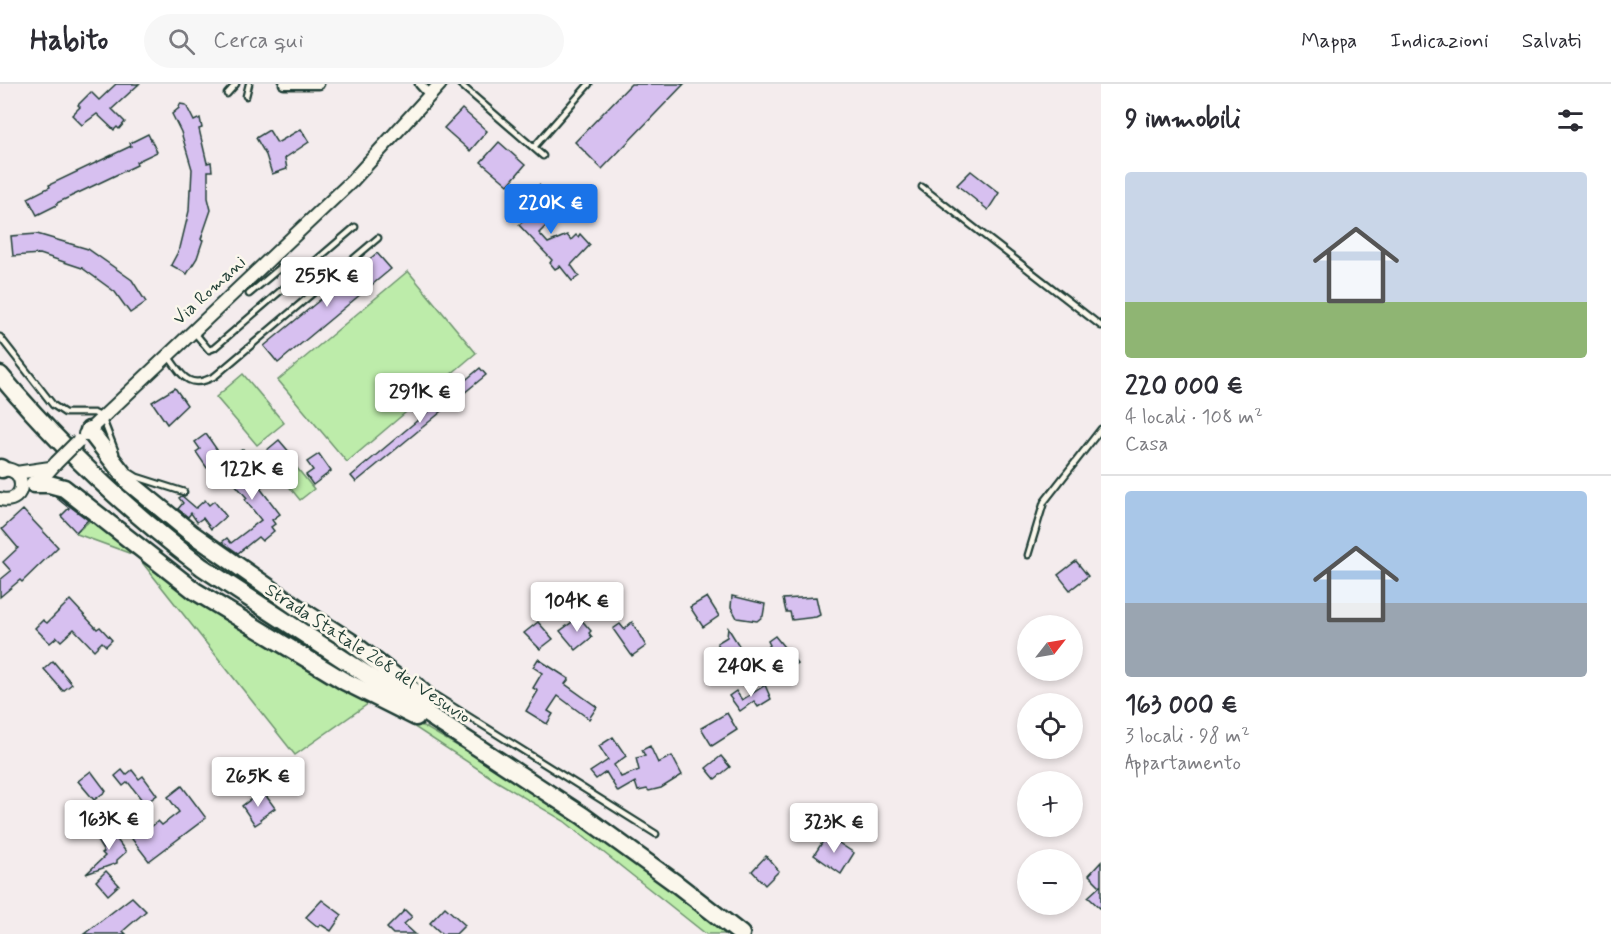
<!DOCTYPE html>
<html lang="it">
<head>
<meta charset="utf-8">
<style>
	:root { --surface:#fff; --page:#f7f7f7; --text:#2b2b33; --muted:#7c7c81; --line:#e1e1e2; --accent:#1a73e8 }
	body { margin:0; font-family:Mynerve,sans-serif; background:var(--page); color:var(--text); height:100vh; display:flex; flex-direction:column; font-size:22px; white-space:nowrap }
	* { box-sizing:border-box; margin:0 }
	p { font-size:20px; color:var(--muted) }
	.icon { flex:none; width:33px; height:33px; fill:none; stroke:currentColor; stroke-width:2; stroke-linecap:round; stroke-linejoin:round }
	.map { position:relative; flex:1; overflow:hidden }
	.panel { display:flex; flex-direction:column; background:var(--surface); width:510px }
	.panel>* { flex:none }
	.needle { width:39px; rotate:59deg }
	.fabs { position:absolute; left:1017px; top:531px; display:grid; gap:12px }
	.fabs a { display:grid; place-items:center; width:66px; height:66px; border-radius:50%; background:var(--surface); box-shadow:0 3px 9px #0003; font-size:30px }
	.price { position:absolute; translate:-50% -51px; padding:0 14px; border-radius:6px; background:#fff; color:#222; font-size:20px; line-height:39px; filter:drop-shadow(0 2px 3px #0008) }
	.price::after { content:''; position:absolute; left:50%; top:36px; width:18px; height:14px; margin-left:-9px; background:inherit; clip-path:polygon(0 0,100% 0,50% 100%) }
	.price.on { background:var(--accent); color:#fff }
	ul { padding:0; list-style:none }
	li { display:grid; align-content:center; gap:12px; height:318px; padding:0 24px }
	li+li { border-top:2px solid var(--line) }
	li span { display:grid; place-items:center; height:186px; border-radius:6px; color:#555 }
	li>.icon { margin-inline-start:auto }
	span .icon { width:108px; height:108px; fill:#fffc; stroke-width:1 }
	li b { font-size:26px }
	h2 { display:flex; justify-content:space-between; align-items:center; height:72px; padding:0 24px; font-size:26px }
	header { display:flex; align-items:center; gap:36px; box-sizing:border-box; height:84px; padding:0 30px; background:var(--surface); border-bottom:2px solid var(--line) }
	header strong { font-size:28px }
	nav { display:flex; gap:33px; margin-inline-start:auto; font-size:21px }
	.search { width:420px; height:54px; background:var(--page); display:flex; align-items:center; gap:15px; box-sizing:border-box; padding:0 21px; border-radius:33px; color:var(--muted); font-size:22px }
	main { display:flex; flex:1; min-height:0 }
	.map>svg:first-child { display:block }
</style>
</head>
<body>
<header>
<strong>Habito</strong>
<div class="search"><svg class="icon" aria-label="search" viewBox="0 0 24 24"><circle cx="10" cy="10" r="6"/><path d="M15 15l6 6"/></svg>Cerca qui</div>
<nav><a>Mappa</a><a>Indicazioni</a><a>Salvati</a></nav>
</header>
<main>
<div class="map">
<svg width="1101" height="850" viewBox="0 0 1101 850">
	<rect width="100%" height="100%" fill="#f4eced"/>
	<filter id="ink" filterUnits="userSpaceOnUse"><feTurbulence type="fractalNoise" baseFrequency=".0167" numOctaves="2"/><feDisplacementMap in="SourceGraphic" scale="12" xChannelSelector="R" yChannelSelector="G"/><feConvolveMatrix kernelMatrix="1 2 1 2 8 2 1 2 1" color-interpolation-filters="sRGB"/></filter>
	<g filter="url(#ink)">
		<!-- green -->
		<g fill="#bdecaa" stroke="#6e946f" stroke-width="1.5">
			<path d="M408 187 476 269 347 378 278 296Z"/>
			<path d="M243 290 284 339 257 361 216 313Z"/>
			<path d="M297 384 314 405 300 416 283 395Z"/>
			<path d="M93 434 372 617 295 671 137 472 77 450 76 449Z"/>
			<path d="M385 620 518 697 646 787 730 850H706L564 737 498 698 381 621Z"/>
		</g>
		<!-- building -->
		<g fill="#d7c0f0" stroke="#1f3d34" stroke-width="1.5">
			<path d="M116 0H139L112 25 125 38 119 45 117 43 114 46 97 30 82 41 72 31 80 23 78 21 91 8 99 16Z"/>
			<path d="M631 0H684L602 85 575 58Z"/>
			<path d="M180 20 186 21 194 37 200 34 202 44 199 45 207 79 211 78 212 87H208V114L211 126 201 155 203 156 197 174 187 190 171 181 180 164 189 127 190 105H191L192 85 181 48 172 30 179 24Z"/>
			<path d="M462 25 487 47 470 67 444 44Z"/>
			<path d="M301 45 309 58 285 74 287 85 272 90 266 71 256 54 269 46 277 59Z"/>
			<path d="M148 50 157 68 136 78 137 81 57 119V121L37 131 28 114 50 103 49 101 131 62 130 59Z"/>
			<path d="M499 58 525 81 508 101 481 78Z"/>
			<path d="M971 87 999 109 988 126 957 101Z"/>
			<path d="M539 101 549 113 540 121 553 135 539 149 548 159 567 151 571 156 576 151 578 153 580 150 590 161 571 181 579 192 572 197 560 182 555 185 550 179 552 176 519 141 532 129 520 118Z"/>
			<path d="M37 150 88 165 132 196 146 218 130 229 115 208 82 184 40 170 13 172 11 152Z"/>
			<path d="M377 169 391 185 278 279 264 262Z"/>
			<path d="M480 284 486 291 356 398 351 392Z"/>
			<path d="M175 304 187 321 167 340 152 318Z"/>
			<path d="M206 350 222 373 207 384 196 368 200 365 195 358Z"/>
			<path d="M279 356 291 370 279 380 267 366Z"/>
			<path d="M243 365 250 374 244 379 255 391 261 386 269 396 260 404 280 430 272 436 275 440 271 443 274 447 262 457 258 453 238 469 222 458 227 454 231 459 261 436 245 416 247 414 234 399 237 395 225 378Z"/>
			<path d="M319 370 331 387 313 401 306 391 313 386 307 378Z"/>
			<path d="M54 412 59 414 88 436 76 448 61 432 69 424Z"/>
			<path d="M182 412 196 424 205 416 209 421 214 417 226 432 211 445 203 434 197 438 191 429 188 433 178 425 183 419 179 414Z"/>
			<path d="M23 426 58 463 22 498 20 496 0 513V496L11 487 3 478 18 464 2 445Z"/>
			<path d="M1076 477 1088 492 1070 506 1058 491Z"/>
			<path d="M732 512 765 520 763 532 757 537 737 534 731 523Z"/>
			<path d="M707 513 719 532 703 543 690 523Z"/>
			<path d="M816 513 820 531 816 533 792 536 790 528H786L783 515Z"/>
			<path d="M70 516 97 545 100 543 112 556 106 562 102 558 94 566 74 545 61 557 57 553 50 559 35 544 43 536 47 539Z"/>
			<path d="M579 533 591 547 589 549 592 553 576 566 560 547Z"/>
			<path d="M538 538 553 555 540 565 524 549Z"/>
			<path d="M632 538 646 562 632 572 613 545 620 540 624 545Z"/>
			<path d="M728 544 753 584 738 593 717 559 727 553Z"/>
			<path d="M775 552 797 579 790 584 791 586 784 590 765 566 770 561 768 557Z"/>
			<path d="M538 575 569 595 565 600 597 623 589 635 558 612 548 627 553 630 547 640 526 627 538 607 533 604 542 589 533 583Z"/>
			<path d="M53 577 72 600 63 607 44 585Z"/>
			<path d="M765 601 771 615 758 623 754 617 740 627 729 612 736 607 742 616Z"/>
			<path d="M727 629 737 646 712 662 701 644Z"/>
			<path d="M613 653 626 672 614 681 621 693 639 686 636 674 645 672 642 666 650 662 658 679 672 672 682 691 661 704 649 707 647 705 638 707 635 698 618 708 606 688 596 695 590 688 608 676 599 662Z"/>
			<path d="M721 672 730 683 715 695 706 684Z"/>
			<path d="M122 686 126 691 132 686 139 695 143 692 157 711 145 720 128 698 123 702 115 692Z"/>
			<path d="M91 687 106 707 94 716 78 697Z"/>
			<path d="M182 702 206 734 149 777 132 755 147 739 151 743 158 737 162 741 179 728 168 713Z"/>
			<path d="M264 709 275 724 260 735 261 737 255 741 242 722 258 710 260 712Z"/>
			<path d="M110 746 126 768 117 776V779L86 790 105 772 102 769 104 768 97 757Z"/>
			<path d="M827 751 854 769 841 790 814 771Z"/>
			<path d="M766 772 779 787 765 801 752 787Z"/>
			<path d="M1101 778V825L1088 813 1100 802 1089 791Z"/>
			<path d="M106 787 119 801 108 811 96 797Z"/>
			<path d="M132 813 146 827 123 847 126 850H84Z"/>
			<path d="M322 816 342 831 331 847 320 840 318 843 306 833Z"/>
			<path d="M445 823 465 841 456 850H442L430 839Z"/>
			<path d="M405 826 412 833 404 840 415 850H393L387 844Z"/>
		</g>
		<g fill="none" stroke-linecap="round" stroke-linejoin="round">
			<defs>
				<g id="lane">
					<path d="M460 0 543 72"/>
					<path d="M227 10 236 0"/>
					<path d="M246 12 249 0"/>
					<path d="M534 63 589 0"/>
					<path d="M922 103 1101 242"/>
					<path d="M292 197 355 143"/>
					<path d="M194 248 209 266 214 264 292 197 280 184 249 210"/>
					<path d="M0 253 53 321 65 329H94L102 333 116 369"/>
					<path d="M169 273C183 293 189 306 215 292L378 154"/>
					<path d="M129 388 137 393 184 408"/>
					<path d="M1028 471 1044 418 1101 345"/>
					<path d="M418 596 433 610 656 750"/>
				</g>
				<g id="street">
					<path d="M284 0H319"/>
					<path d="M420 0 430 11"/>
				</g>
				<g id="secondary">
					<path d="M85 350 352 97 440 0"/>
					<path d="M0 386C28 380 28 422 0 415"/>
					<path d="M16 389 50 384"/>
					<path d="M33 400 47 389 56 379"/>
				</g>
				<g id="highway">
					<path d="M0 291C61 364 126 425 202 483L583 732 678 801 741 850"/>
					<path d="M89 346 130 399 191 449 298 524 351 558 424 615"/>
					<path d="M0 384 2 385"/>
					<path d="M34 400H49L64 404 195 507 344 597 416 633"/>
				</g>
			</defs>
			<!-- lane casing -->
			<use href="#lane" stroke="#1f3d34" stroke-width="9"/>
			<!-- street casing -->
			<use href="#street" stroke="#1f3d34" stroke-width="13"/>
			<!-- secondary casing -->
			<use href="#secondary" stroke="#1f3d34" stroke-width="16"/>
			<!-- highway casing -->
			<use href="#highway" stroke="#1f3d34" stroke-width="21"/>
			<!-- lane -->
			<use href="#lane" stroke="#fbf7ec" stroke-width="4.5"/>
			<!-- street -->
			<use href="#street" stroke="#fbf7ec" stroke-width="8"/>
			<!-- secondary -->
			<use href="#secondary" stroke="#fbf7ec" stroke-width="12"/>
			<!-- highway -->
			<use href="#highway" stroke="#fbf7ec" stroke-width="16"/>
			<defs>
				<path id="secondary-bridge" d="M56 379 78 357"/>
			</defs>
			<!-- secondary-bridge casing -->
			<use href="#secondary-bridge" stroke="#1f3d34" stroke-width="16" stroke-linecap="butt"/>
			<!-- secondary-bridge -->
			<use href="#secondary-bridge" stroke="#fbf7ec" stroke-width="12"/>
		</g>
	</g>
	<g text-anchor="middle" stroke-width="5" stroke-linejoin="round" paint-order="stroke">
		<!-- street labels -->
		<g font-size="18" fill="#1f3d34" stroke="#fbf7ec">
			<text transform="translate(209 206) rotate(-43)" y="6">Via Romani</text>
			<text transform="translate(368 569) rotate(33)" y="6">Strada Statale 268 del Vesuvio</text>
		</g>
	</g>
</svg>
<div class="fabs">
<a><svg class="needle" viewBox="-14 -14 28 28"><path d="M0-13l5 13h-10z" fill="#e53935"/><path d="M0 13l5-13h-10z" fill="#7c7c81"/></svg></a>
<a><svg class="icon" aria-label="locate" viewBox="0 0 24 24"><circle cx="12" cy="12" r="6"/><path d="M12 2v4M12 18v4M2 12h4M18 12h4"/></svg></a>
<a>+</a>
<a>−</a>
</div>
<b class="price on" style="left:551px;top:151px">220K €</b>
<b class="price" style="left:327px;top:224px">255K €</b>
<b class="price" style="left:420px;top:340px">291K €</b>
<b class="price" style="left:252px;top:417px">122K €</b>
<b class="price" style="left:577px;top:549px">104K €</b>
<b class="price" style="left:751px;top:614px">240K €</b>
<b class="price" style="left:258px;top:724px">265K €</b>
<b class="price" style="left:109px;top:767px">163K €</b>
<b class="price" style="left:834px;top:770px">323K €</b>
</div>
<section class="panel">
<h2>9 immobili<svg class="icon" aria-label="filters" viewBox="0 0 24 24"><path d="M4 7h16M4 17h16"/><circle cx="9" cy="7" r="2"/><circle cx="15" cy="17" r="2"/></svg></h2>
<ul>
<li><span style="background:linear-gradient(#c9d6e8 70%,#8fb573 0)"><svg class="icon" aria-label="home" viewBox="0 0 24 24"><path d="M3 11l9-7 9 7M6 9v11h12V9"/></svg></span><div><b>220 000 €</b><p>4 locali · 108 m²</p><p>Casa</p></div></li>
<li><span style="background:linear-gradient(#a9c7e8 60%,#9aa5b1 0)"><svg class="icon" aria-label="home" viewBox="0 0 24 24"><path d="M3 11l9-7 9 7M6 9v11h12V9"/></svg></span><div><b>163 000 €</b><p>3 locali · 98 m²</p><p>Appartamento</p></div></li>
</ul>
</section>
</main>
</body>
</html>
